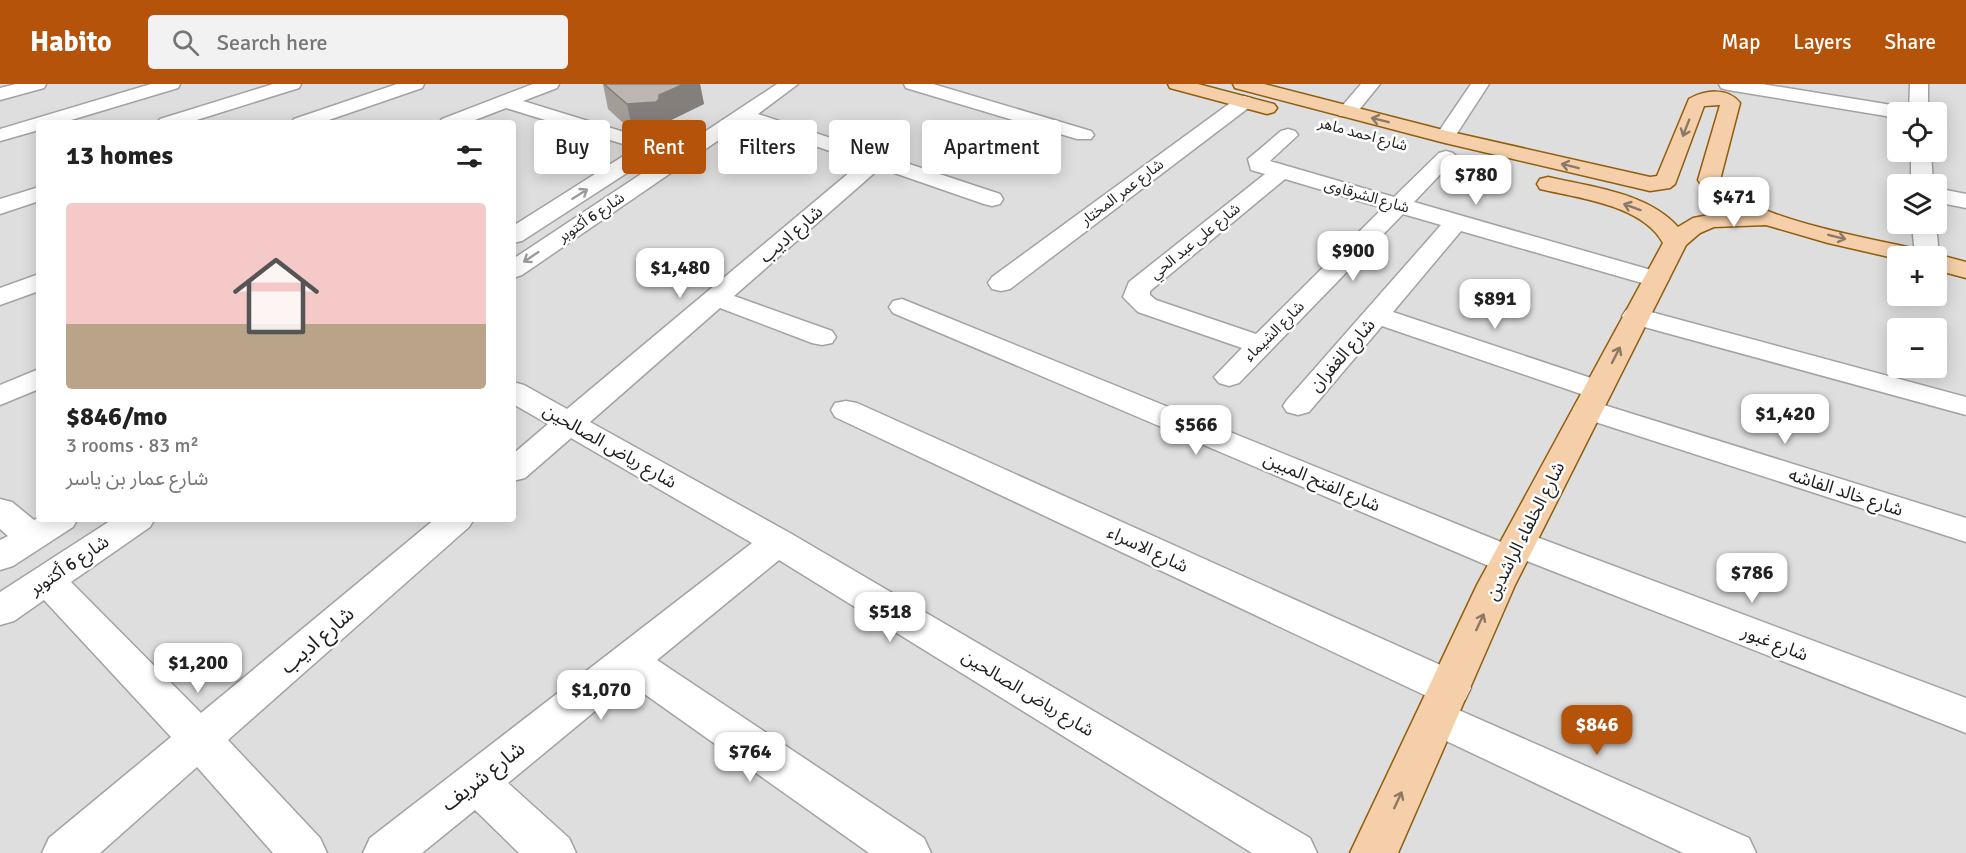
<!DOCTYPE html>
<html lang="en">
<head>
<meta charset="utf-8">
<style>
	:root { --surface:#fff; --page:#f2f2f2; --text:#222; --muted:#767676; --line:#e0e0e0; --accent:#b45309 }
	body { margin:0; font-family:Signika,"Noto Sans Arabic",sans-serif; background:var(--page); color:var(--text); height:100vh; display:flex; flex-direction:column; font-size:22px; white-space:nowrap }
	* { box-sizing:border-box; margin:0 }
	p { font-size:20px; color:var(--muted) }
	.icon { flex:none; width:33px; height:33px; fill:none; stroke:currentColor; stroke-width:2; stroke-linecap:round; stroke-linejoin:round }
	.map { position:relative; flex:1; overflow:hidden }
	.sheet { position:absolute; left:36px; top:36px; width:480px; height:402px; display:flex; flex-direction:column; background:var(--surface); border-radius:6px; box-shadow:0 3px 15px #0003 }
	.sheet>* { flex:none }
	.banner { position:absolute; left:534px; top:36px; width:570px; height:54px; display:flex; gap:12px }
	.controls { position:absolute; left:1887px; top:18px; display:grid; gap:12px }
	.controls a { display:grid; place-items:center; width:60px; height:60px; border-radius:6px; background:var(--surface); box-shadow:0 3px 15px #0003; font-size:30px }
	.price { position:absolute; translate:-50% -51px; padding:0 14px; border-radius:12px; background:#fff; color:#222; font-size:20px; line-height:39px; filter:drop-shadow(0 2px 3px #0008) }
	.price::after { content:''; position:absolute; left:50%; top:36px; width:18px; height:14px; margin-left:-9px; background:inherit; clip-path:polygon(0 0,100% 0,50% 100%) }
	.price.on { background:var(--accent); color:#fff }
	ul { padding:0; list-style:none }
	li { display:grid; align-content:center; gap:12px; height:318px; padding:0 30px }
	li+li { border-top:2px solid var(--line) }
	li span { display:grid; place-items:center; height:186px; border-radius:6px; color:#555 }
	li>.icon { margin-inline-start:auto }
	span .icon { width:108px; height:108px; fill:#fffc; stroke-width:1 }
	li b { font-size:26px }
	h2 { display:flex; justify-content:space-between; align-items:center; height:72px; padding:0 30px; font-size:26px }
	.chip { padding:0 21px; border-radius:6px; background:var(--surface); box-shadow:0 3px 15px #0003; font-size:21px; line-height:54px }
	.chip.on { background:var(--accent); color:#fff }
	header { display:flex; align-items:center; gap:36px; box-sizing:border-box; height:84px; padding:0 30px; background:var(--accent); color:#fff }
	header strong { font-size:28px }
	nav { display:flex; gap:33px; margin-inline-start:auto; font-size:21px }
	.search { width:420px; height:54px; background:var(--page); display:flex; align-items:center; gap:15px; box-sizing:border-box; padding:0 21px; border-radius:6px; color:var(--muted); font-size:22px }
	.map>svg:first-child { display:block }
</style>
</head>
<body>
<header>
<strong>Habito</strong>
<div class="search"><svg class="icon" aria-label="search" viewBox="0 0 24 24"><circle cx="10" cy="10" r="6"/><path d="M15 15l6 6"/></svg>Search here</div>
<nav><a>Map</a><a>Layers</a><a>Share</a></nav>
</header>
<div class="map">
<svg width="1966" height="769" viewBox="0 0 1966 769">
	<rect width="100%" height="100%" fill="#f0ede8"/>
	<!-- residential -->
	<path fill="#dfdede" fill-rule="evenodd" d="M0 0H1966V769H0ZM1898 28H1936V68H1898ZM39 39H513V435H39ZM1898 100H1936V140H1898ZM1898 172H1936V212H1898ZM1898 244H1936V284H1898Z"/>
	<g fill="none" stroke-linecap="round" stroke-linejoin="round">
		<defs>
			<g id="minor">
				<path d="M16 0H46L44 4 0 16V4Z"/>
				<path d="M151 0H180L178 4 61 39H39V46L0 57V45Z"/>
				<path d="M273 0H301L299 4 187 39H157L160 35Z"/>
				<path d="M397 0H424L422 4 320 39H291L294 35Z"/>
				<path d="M533 0H559L557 4 523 17 650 56C663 48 677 34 693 38L696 42 693 46 522 157 513 159V142L636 64 506 24 467 39H439L442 35Z"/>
				<path d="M777 0H798L758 30 1000 110 1003 115 1000 120 992 122 984 120 880 84 734 212 832 247 836 253 832 259 822 261 812 259 720 224 590 338 790 449 1310 754 1317 769H1252L779 476 657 576 924 754 931 769H869L629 599 508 699 569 754 576 769H519L475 726 422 769H363L370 754 752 459 571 354 525 394 513 397V370L548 340 513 320V298L524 301 567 325 862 78 745 38 522 191 513 194V175Z"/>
				<path d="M904 0H933L1091 47 1094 51 1091 55H1077L906 4Z"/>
				<path d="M1361 0H1380L1354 32H1340L1337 28Z"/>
				<path d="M1471 0H1489L1452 57H1438L1435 53Z"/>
				<path d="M1719 0H1762L1898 22 1905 24 1908 28H1898V34L1728 6 1721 4Z"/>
				<path d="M1910 0H1928V28H1909Z"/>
				<path d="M1244 12 1251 14 1254 18 1251 22 1010 205 1001 207 992 205 988 199 992 193 1237 14Z"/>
				<path d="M1288 45 1295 47 1298 51 1270 77 1394 113 1439 69 1446 67 1453 69 1457 73 1453 77 1414 118 1665 190 1669 195 1665 200 1656 203 1461 147 1393 228 1609 300 1613 306 1609 312 1598 315 1587 312 1382 242 1309 328 1298 331 1287 328 1283 322 1287 316 1441 141 1403 130 1239 299 1229 302 1219 299 1214 293 1242 264 1138 228 1123 213 1129 198 1265 90 1251 86 1248 75 1281 47ZM1285 95 1383 124 1256 250 1156 216 1150 211V207Z"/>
				<path d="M1911 68H1931L1933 100H1911Z"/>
				<path d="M39 103V117L0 130V115Z"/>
				<path d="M1936 104 1966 110V124L1936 118Z"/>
				<path d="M1912 140H1936L1939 172 1936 176V172H1915Z"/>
				<path d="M39 190V207L0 221V204Z"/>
				<path d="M902 215 1501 458 1505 451 1518 448 1531 451 1966 614V649L1527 477 1522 485 1509 489 1496 485 893 229 889 223 893 217Z"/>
				<path d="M1636 224 1966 313V331L1626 238 1622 232 1626 226Z"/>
				<path d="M39 285V305L0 321V301Z"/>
				<path d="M1588 316 1966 434V458L1577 332 1573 325 1577 318Z"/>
				<path d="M846 317 857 319 1465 592 1471 604 1465 616 1450 620 1435 616 835 333 831 326 835 319Z"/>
				<path d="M0 415 12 418 34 436 39 433V435H78L73 443 13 482 0 486V456L8 452 0 445Z"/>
				<path d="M113 435H155L150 443 71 498 201 629 435 435H474L469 443 228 656 320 754 327 769H273L197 683 100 769H42L49 754 171 653 44 516 14 537 0 541V508Z"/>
				<path d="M1436 616 1749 754 1756 769H1683L1421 645 1415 633 1421 621Z"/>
			</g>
			<g id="major">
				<path d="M1168 0H1198L1274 20 1277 24 1274 28 1267 30 1170 4Z"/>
				<path d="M1233 0H1264L1447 47 1650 93 1657 92 1689 15C1705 6 1728 3 1740 19L1720 96C1747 136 1877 155 1925 167L1928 172 1936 170 1966 178V194L1936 186V172H1898V175L1828 159 1766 141 1714 143 1700 149 1686 161 1515 501 1398 769H1350L1477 501 1663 159C1643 121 1578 114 1540 105L1537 100 1540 95 1548 93C1590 103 1647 108 1678 143L1693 134 1731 127 1710 114 1698 96 1720 21 1704 22 1675 100 1670 104 1650 107 1445 59 1235 4Z"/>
			</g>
		</defs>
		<!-- minor casing -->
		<use href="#minor" stroke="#a2a2a2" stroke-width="3"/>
		<!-- major casing -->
		<use href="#major" stroke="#915d0c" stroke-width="3"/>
		<!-- minor -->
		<use href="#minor" fill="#fff" fill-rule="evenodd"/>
		<!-- major -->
		<use href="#major" fill="#f5cfa9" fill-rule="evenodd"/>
	</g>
	<!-- wall -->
	<path fill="#a39d98" d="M603 0H700L704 20 665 39 664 44 661 46 633 48 608 25Z"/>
	<!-- shaded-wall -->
	<path fill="#857f7c" d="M684 0H700L704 20 665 39 664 44 661 46 633 48 627 20 659 11Z"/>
	<!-- building -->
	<path fill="#beb6b1" stroke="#857f7c" stroke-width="1.5" d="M604 0H684L659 11V15L656 18 627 20Z"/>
	<!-- one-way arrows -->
	<defs><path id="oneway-shaft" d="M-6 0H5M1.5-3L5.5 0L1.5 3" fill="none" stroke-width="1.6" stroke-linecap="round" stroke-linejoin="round" transform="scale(1.5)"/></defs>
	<g stroke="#8b7865">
		<use href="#oneway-shaft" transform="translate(1380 36) rotate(-166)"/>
		<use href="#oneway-shaft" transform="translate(1686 44) rotate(111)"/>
		<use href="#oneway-shaft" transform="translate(1570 82) rotate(-166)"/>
		<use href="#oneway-shaft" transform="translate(1632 123) rotate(-160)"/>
		<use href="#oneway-shaft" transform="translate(1837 153) rotate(14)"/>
		<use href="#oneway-shaft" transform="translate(1616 271) rotate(-63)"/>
		<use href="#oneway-shaft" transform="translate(1480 538) rotate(-65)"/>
		<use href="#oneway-shaft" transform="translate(1398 716) rotate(-65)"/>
	</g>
	<g stroke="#9b9b9b">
		<use href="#oneway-shaft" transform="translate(580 110) rotate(-32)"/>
		<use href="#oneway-shaft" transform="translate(531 173) rotate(146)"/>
	</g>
	<g text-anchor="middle" stroke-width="5" stroke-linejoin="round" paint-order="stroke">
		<!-- far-street labels -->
		<g font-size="15" fill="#212121" stroke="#fff">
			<text transform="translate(1363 50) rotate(15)" y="5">شارع احمد ماهر</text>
			<text transform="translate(1122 108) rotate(-37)" y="5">شارع عمر المختار</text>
			<text transform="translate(1367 112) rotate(16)" y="5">شارع الشرقاوى</text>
			<text transform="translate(591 133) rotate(-34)" y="5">شارع 6 أكتوبر</text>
			<text transform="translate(1195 157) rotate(-39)" y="5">شارع على عبد الحي</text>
			<text transform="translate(1274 247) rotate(-45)" y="5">شارع الشيماء</text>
		</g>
		<!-- street labels -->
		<g font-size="18" fill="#212121" stroke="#fff">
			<text transform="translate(791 150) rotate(-41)" y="6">شارع اديب</text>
			<text transform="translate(1342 271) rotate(-49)" y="6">شارع الغفران</text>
			<text transform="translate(610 362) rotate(30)" y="6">شارع رياض الصالحين</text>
			<text transform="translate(1322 398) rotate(23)" y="6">شارع الفتح المبين</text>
			<text transform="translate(1846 408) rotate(18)" y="6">شارع خالد الفاشه</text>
			<text transform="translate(1525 447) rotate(-63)" y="6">شارع الخلفاء الراشدين</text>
			<text transform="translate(1148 465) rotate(25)" y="6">شارع الاسراء</text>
			<text transform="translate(69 481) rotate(-34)" y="6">شارع 6 أكتوبر</text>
			<text transform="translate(1775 559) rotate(21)" y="6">شارع غبور</text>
			<text transform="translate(1028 609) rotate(31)" y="6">شارع رياض الصالحين</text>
		</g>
		<!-- near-street labels -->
		<g font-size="21" fill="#212121" stroke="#fff">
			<text transform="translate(317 556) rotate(-41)" y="7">شارع اديب</text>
			<text transform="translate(483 692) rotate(-38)" y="7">شارع شريف</text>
		</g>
	</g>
</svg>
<div class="controls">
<a><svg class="icon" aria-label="locate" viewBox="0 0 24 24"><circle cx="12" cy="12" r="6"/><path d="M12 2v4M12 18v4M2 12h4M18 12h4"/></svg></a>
<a><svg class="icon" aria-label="layers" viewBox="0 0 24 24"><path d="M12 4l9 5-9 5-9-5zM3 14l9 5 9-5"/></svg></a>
<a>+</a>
<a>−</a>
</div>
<b class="price" style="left:1476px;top:122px">$780</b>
<b class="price" style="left:1734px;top:144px">$471</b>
<b class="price" style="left:1353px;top:198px">$900</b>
<b class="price" style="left:680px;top:215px">$1,480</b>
<b class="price" style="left:1495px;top:246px">$891</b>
<b class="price" style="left:1785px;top:361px">$1,420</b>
<b class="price" style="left:1196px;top:372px">$566</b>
<b class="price" style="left:1752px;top:520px">$786</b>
<b class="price" style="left:890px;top:559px">$518</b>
<b class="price" style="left:198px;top:610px">$1,200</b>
<b class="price" style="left:601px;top:637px">$1,070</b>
<b class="price on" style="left:1597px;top:672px">$846</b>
<b class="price" style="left:750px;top:699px">$764</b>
<div class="banner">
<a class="chip">Buy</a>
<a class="chip on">Rent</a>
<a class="chip">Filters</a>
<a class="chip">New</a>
<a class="chip">Apartment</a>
</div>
<section class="sheet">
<h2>13 homes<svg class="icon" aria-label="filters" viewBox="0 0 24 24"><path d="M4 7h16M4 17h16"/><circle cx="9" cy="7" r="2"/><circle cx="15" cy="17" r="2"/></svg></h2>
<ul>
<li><span style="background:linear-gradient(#f6c9c9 65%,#b9a48a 0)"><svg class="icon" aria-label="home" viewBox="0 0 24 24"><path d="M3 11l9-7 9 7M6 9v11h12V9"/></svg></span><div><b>$846/mo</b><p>3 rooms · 83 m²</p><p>شارع عمار بن ياسر</p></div></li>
</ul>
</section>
</div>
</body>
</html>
